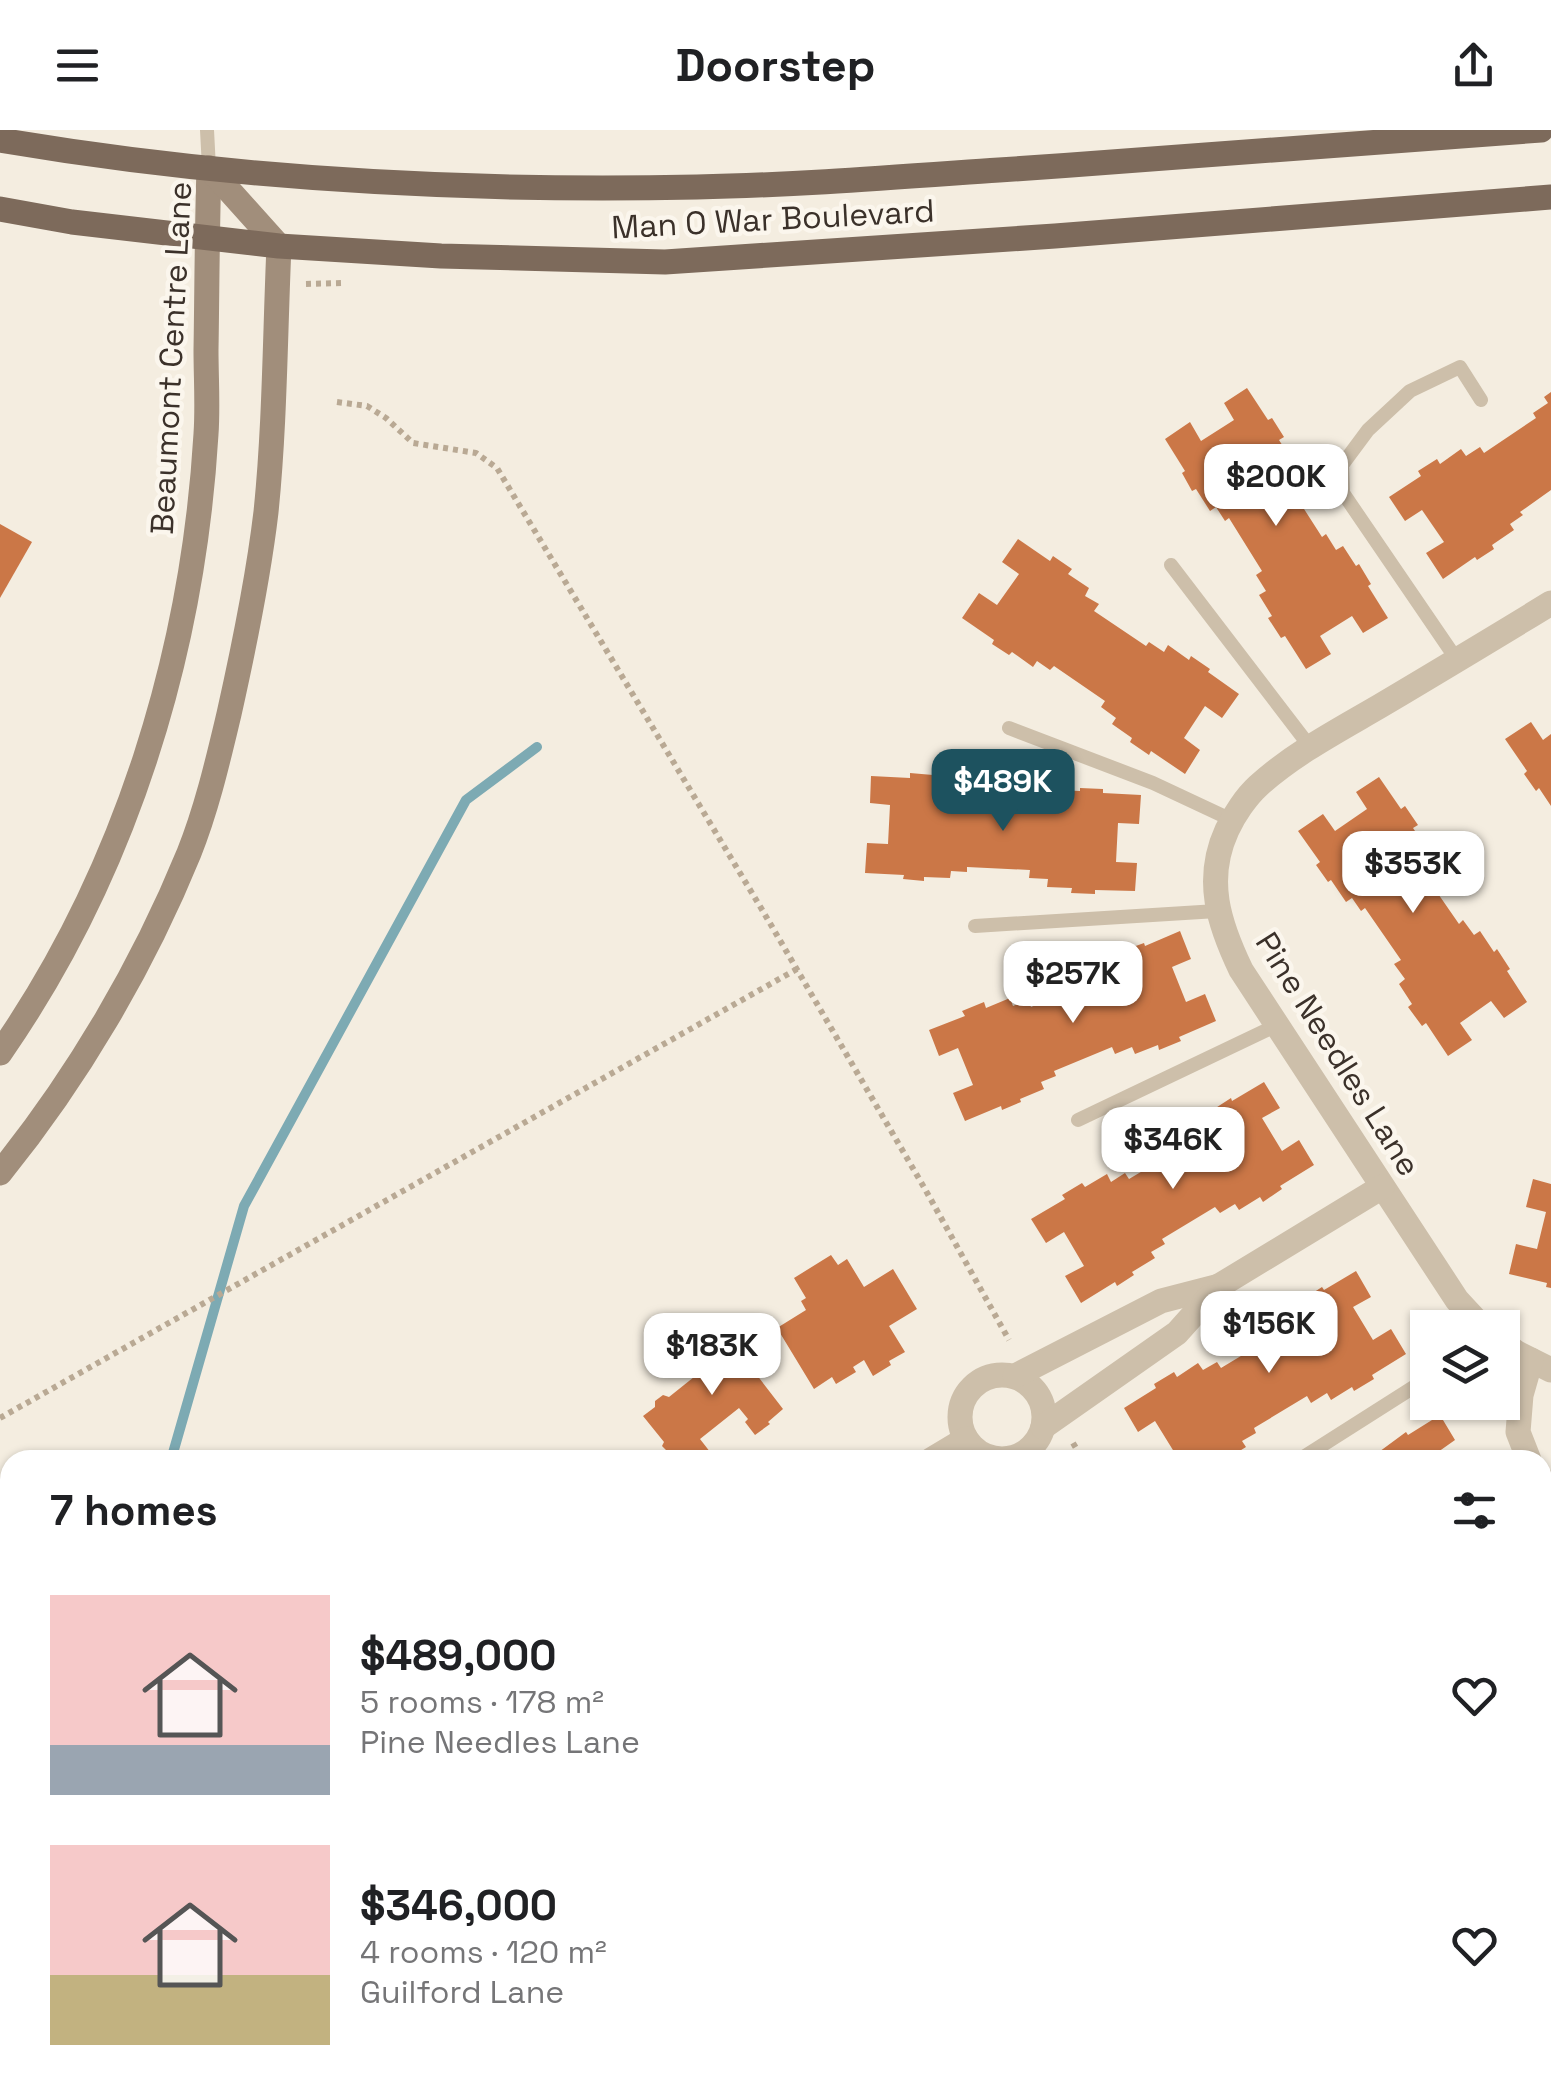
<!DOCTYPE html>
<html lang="en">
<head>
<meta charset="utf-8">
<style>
	:root { --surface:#fff; --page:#f6f6f6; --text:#202124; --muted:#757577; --accent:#1d525f }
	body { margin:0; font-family:"Space Grotesk",sans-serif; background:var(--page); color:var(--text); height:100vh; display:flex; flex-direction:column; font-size:38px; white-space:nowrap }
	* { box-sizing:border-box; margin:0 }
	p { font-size:32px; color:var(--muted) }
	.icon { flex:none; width:55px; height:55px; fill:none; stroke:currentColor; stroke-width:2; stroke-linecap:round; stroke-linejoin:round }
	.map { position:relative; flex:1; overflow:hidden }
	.drawer { position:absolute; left:0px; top:1320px; width:1552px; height:642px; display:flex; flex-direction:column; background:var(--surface); border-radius:30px 30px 0 0; box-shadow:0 2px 8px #0004 }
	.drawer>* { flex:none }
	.controls { position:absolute; left:1410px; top:1180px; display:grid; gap:20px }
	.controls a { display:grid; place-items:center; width:110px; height:110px; border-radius:0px; background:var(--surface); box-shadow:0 2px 8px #0004; font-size:50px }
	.price { position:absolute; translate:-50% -85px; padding:0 22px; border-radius:20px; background:#fff; color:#222; font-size:32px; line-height:65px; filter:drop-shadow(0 2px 5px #0008) }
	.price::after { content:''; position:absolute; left:50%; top:60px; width:30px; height:22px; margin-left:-15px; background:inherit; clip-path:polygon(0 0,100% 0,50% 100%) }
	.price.current { background:var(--accent); color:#fff }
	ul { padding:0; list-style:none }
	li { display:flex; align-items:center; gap:30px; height:250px; padding:0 50px }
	li span { display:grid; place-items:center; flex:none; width:280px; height:200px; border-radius:0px; color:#555 }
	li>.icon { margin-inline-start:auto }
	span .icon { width:120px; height:120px; fill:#fffc; stroke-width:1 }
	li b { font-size:42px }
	h2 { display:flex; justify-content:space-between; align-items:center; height:120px; padding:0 50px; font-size:42px }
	header { display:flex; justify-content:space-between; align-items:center; height:130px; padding:0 50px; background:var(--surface); font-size:45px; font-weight:700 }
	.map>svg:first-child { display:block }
</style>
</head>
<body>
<header><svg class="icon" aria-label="menu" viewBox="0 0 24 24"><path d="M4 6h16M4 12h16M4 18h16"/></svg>Doorstep<svg class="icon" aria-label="share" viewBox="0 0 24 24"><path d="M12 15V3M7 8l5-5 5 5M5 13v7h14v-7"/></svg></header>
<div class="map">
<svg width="1551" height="1961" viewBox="0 0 1551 1961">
	<rect width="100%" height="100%" fill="#f4ede0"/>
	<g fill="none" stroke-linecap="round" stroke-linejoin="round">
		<!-- stream -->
		<g stroke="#7daab3" stroke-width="10">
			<path d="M171 1330 244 1076 466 670 537 617"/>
			<path d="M272 1961V1952"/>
		</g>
	</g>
	<!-- building -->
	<g fill="#cb7747">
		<path d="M1247 258 1268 290 1272 288 1284 307 1279 310 1293 332 1286 336 1295 350 1288 354 1322 407 1326 404 1336 420 1343 416 1356 436 1359 434 1371 454 1368 456 1388 488 1363 503 1352 486 1320 506 1331 524 1306 539 1285 506 1281 508 1268 488 1272 486 1259 465 1266 461 1256 445 1262 441 1229 388 1225 391 1216 377 1210 381 1196 359 1192 361 1182 343 1185 341 1165 309 1190 292 1201 311 1234 290 1224 273Z"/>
		<path d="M1551 262V360L1520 382 1523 385 1510 394 1514 400 1492 415 1494 419 1477 430 1475 427 1443 449 1426 423 1444 412 1422 380 1405 391 1389 367 1421 346 1418 341 1437 329 1440 334 1461 319 1466 326 1480 317 1484 323 1536 288 1533 283 1548 273 1544 267Z"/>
		<path d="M0 394 32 412 0 468Z"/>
		<path d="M1018 409 1050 431 1053 426 1072 439 1068 444 1089 458 1085 466 1099 474 1094 481 1146 516 1149 512 1164 522 1168 515 1189 530 1191 526 1210 539 1208 542 1239 564 1222 588 1205 576 1184 608 1200 620 1185 644 1151 621 1149 625 1130 612 1132 608 1112 594 1116 588 1101 577 1105 571 1054 536 1050 540 1037 531 1033 537 1012 522 1009 525 992 514 994 510 962 488 979 463 997 475 1019 444 1002 432Z"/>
		<path d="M1531 592 1543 610 1551 604V676L1539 658 1536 661 1524 644 1527 641 1505 609Z"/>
		<path d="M910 643 933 645V650L958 652V660L974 661V669L1037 672V666L1055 668V660L1080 661V658L1103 659V663L1141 665 1139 694 1118 693 1116 732 1137 733 1135 761 1095 760V764L1071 763 1072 758 1047 757 1048 749 1029 748 1030 740 967 737V742L951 741 950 748 924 747V751L903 749 904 745 865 743 867 713 888 714 890 675 870 673 871 646 910 648Z"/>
		<path d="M1379 647 1401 679 1405 676 1418 695 1413 698 1427 719 1421 724 1430 738 1423 742 1459 794 1463 790 1474 805 1480 801 1494 822 1497 819 1510 839 1507 841 1527 872 1504 888 1491 871 1460 893 1472 910 1448 926 1426 893 1422 896 1408 877 1412 874 1399 854 1405 849 1394 834 1401 830 1365 778 1361 781 1352 768 1346 772 1331 750 1328 752 1316 735 1320 732 1298 701 1323 684 1335 701 1367 679 1356 662Z"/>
		<path d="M1180 801 1191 829 1172 837 1186 872 1205 864 1216 891 1179 907 1181 911 1159 920 1158 915 1135 924 1132 917 1115 924 1112 917 1054 941 1056 946 1041 952 1044 959 1020 969 1021 972 1002 980 1001 976 965 991 953 963 973 955 958 918 939 926 929 900 965 886 962 881 984 872 986 878 1010 868 1013 876 1028 870 1031 877 1089 853 1087 848 1103 841 1101 834 1124 824 1122 821 1144 813 1145 816Z"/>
		<path d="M1264 952 1280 978 1262 988 1282 1021 1299 1010 1314 1035 1280 1056 1282 1059 1263 1072 1260 1067 1239 1080 1235 1074 1220 1083 1215 1077 1162 1109 1165 1114 1151 1122 1155 1128 1132 1142 1134 1145 1117 1156 1115 1152 1081 1173 1065 1146 1084 1136 1064 1102 1046 1113 1031 1089 1065 1069 1062 1065 1082 1053 1085 1057 1107 1044 1111 1052 1125 1043 1129 1049 1183 1017 1180 1012 1195 1003 1191 996 1212 983 1211 981 1231 968 1232 971Z"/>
		<path d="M1533 1049 1551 1054V1158L1546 1157 1547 1153 1509 1144 1516 1114 1537 1119 1546 1082 1526 1077Z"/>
		<path d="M831 1125 838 1135 847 1129 864 1157 893 1139 917 1179 889 1196 905 1222 889 1231 891 1235 873 1246 864 1230 853 1237 856 1242 836 1254 832 1247 814 1259 777 1198 806 1180 801 1171 806 1168 794 1148Z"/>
		<path d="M1356 1141 1371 1167 1353 1177 1373 1210 1391 1199 1406 1224 1372 1245 1374 1249 1354 1261 1352 1257 1331 1270 1327 1263 1311 1273 1307 1266 1254 1298 1256 1303 1242 1311 1246 1317 1225 1330H1167L1176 1325 1155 1291 1138 1302 1124 1278 1156 1258 1154 1254 1174 1242 1177 1247 1198 1233 1203 1240 1217 1232 1221 1238 1274 1206 1271 1201 1287 1192 1283 1185 1304 1173 1302 1170 1322 1157 1324 1160Z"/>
		<path d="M710 1198 725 1200 744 1229 751 1223 760 1235 753 1240 783 1279 768 1292 770 1294 755 1305 745 1292 748 1289 739 1278 700 1309 714 1327 710 1330H676L662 1316 664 1312 643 1286 655 1277V1271L663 1265 669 1267 699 1243 690 1239 686 1231 692 1221 701 1220 703 1204Z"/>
		<path d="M1440 1285 1455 1310 1438 1322 1443 1330H1368L1406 1302 1408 1305Z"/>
		<path d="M1542 1495 1549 1507 1551 1506V1538L1545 1542 1548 1545 1542 1548Z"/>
		<path d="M2 1588 10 1594V1712L5 1718 0 1714V1590Z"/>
		<path d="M1551 1619V1716L1542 1722V1634L1550 1629 1546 1623Z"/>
		<path d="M673 1952 717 1954 718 1952H811L809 1961H672Z"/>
		<path d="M910 1952H992L1031 1959V1961H909Z"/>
		<path d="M1227 1952H1263L1255 1961H1237Z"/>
	</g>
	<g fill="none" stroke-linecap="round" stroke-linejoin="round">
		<!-- path -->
		<g stroke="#b9a994" stroke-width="6" stroke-dasharray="5 5" stroke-linecap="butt">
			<path d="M306 154 342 153"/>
			<path d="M337 272 367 276 386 288 413 313 476 323 497 338 764 783 925 1059 1009 1210"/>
			<path d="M0 1288 797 839"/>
			<path d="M1073 1313 1083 1330"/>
		</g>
		<!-- lane -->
		<g stroke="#cdbfaa" stroke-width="14">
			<path d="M207 0 209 38"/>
			<path d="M1171 435 1311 618"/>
			<path d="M1457 530 1343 363 1342 335 1368 300 1410 261 1460 237 1481 270"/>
			<path d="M1009 598 1153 653 1232 690"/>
			<path d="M975 796 1217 781"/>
			<path d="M1078 990 1277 895"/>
			<path d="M1299 1330 1428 1248"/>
			<path d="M1542 1581 1551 1576"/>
		</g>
		<!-- street -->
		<g stroke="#cdbfaa" stroke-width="25">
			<path d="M1483 1198 1457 1170 1241 840C1219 794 1204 750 1227 700 1234 685 1246 667 1258 656 1293 624 1339 600 1380 576 1437 542 1494 508 1551 473"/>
			<path d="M1502 1212 1517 1223 1551 1240"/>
			<circle cx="1002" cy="1287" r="42"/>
			<path d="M1015 1246 1161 1171 1219 1156"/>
			<path d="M1043 1297 1177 1203 1219 1156 1382 1057"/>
			<path d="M931 1330 966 1309"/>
			<path d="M1529 1330 1518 1302 1521 1265 1531 1230"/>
			<path d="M1542 1349 1551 1358"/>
			<path d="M587 1961 589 1952"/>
		</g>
		<!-- secondary -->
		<g stroke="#a18e7b" stroke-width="25">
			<path d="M0 923C126 742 193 523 206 304 208 276 206 248 206 220 207 160 207 99 209 38"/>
			<path d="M0 1043C77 948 143 836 189 723 207 678 218 630 229 584 244 517 258 450 266 382 275 294 275 204 279 116L209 38"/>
		</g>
		<!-- primary -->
		<g stroke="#7d6a5b" stroke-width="25">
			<path d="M0 10C229 49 464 62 697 57 797 55 898 47 999 40 1180 28 1361 14 1541 0"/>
			<path d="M0 79 72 92 279 116 441 126 665 132 1055 106 1551 67"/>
		</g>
	</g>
	<g text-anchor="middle" stroke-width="9" stroke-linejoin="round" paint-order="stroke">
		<!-- street labels -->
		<g font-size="32" fill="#3b312a" stroke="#fbf6ed">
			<text transform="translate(773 89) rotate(-3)" y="11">Man O War Boulevard</text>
			<text transform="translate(171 228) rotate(-87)" y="11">Beaumont Centre Lane</text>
			<text transform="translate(1338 924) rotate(58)" y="11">Pine Needles Lane</text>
		</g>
	</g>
</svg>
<div class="controls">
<a><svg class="icon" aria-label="layers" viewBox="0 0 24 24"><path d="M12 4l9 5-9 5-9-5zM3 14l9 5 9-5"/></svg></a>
</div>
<b class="price" style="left:1276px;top:399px">$200K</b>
<b class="price current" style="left:1003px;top:704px">$489K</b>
<b class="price" style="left:1413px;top:786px">$353K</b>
<b class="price" style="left:1073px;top:896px">$257K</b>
<b class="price" style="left:1173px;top:1062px">$346K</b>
<b class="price" style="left:1269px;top:1246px">$156K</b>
<b class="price" style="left:712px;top:1268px">$183K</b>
<section class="drawer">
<h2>7 homes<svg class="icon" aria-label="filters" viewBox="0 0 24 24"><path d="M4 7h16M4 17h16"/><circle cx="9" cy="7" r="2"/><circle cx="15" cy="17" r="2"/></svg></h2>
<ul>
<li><span style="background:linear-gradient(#f6c9c9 75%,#9aa5b1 0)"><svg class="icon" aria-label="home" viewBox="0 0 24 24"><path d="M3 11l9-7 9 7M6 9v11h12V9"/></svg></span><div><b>$489,000</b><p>5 rooms · 178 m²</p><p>Pine Needles Lane</p></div><svg class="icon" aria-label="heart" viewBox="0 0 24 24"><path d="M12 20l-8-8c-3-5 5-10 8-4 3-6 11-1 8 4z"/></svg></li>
<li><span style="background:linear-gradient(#f6c9c9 65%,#c2b280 0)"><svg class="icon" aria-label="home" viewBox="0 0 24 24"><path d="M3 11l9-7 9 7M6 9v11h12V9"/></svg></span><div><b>$346,000</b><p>4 rooms · 120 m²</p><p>Guilford Lane</p></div><svg class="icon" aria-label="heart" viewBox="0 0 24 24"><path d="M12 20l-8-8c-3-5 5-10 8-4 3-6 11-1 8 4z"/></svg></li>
</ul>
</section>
</div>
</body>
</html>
